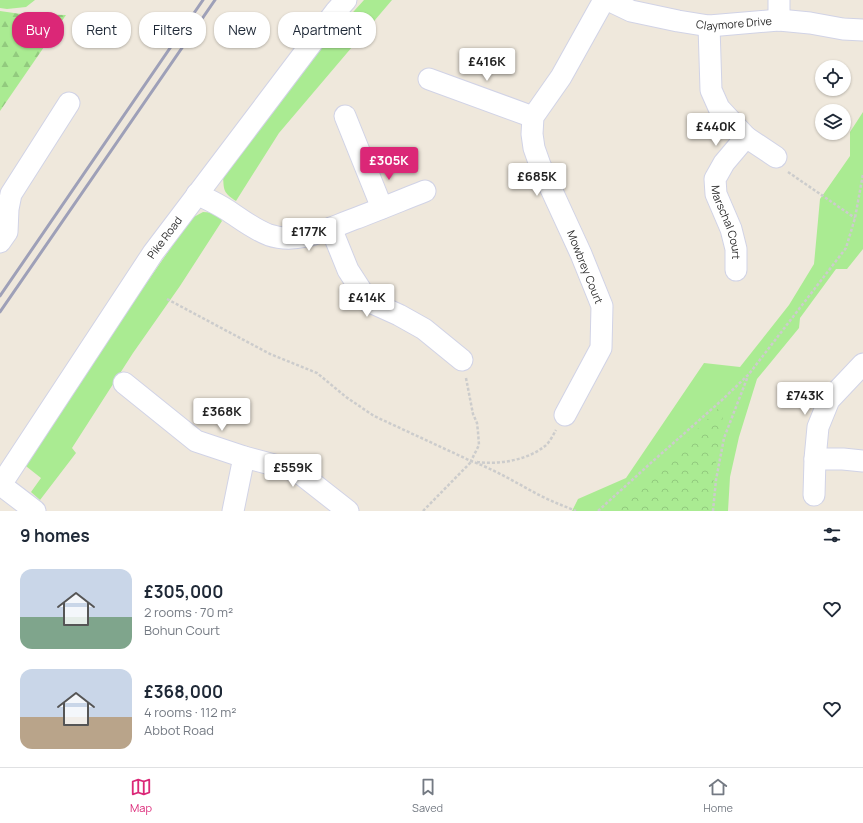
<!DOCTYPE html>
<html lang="en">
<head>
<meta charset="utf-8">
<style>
	:root { --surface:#fff; --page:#f6f6f7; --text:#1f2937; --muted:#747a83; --line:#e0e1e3; --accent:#db2777 }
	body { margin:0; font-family:Manrope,sans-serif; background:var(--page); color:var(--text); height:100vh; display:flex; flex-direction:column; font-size:15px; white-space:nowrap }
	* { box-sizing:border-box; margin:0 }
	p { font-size:13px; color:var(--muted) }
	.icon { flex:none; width:22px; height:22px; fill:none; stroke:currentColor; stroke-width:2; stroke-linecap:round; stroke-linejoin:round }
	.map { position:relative; height:511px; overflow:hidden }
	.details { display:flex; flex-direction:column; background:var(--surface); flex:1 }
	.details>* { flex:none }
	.top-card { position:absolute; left:12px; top:12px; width:400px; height:36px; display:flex; gap:8px }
	.controls { position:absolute; left:815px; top:60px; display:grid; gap:8px }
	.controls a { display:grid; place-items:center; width:36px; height:36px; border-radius:50%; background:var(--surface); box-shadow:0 1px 3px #0004; font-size:20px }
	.price { position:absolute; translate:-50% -34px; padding:0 9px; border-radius:4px; background:#fff; color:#222; font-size:13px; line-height:26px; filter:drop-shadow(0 1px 2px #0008) }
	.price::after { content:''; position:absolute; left:50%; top:24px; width:12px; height:9px; margin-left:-6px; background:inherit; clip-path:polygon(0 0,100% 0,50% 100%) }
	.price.on { background:var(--accent); color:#fff }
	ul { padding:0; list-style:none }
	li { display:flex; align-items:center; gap:12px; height:100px; padding:0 20px }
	li span { display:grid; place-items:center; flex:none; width:112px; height:80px; border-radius:12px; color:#555 }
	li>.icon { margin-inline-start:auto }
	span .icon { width:48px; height:48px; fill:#fffc; stroke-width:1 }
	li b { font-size:17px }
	h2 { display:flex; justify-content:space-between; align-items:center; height:48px; padding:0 20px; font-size:17px }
	.pill { padding:0 14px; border-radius:16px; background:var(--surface); box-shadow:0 1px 3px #0004; font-size:14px; line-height:36px }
	.pill.on { background:var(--accent); color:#fff }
	.dock { display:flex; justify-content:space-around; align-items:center; height:56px; border-top:1px solid var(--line); background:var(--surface); font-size:11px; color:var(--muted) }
	.dock a { display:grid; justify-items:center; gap:2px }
	.dock .on { color:var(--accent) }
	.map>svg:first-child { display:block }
</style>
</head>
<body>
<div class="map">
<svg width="863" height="511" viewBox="0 0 863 511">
	<defs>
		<pattern id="forest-firs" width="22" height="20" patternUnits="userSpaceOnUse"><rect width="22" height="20" fill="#aaeb92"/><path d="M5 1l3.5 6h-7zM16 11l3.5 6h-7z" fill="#92ca7e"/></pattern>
		<pattern id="park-crowns" width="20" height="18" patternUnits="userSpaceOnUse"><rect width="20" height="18" fill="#aaeb92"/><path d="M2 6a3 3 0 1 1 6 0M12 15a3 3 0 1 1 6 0" fill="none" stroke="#92ca7e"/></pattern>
	</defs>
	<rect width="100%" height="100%" fill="#efe8dc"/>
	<!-- grass -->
	<g fill="#aaeb92">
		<path d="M0 0H35L26 7 7 9 0 8Z"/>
		<path d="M364 0H392L279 133 236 201C223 192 224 191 223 176L286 90 326 42Z"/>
		<path d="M863 112V249L847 269H836L800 318 799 328 757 379 739 437 730 477 728 511H572L578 499 626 478 704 363 740 367 789 305 814 264 820 199 850 156V132Z"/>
		<path d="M203 212C213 213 216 212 222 221L180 286 133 353 72 448 76 453 40 500 31 492 41 478 22 463 170 249 192 218Z"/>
	</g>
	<!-- forest -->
	<path fill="url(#forest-firs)" d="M0 11 21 14 66 15 0 111Z"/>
	<!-- park -->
	<path fill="url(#park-crowns)" d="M725 402 709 511H614Z"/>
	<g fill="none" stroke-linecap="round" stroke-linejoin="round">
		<defs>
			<g id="minor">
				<path id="s1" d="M608 0 631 11 678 21 709 26 779 20 810 23 843 29 863 30"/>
				<path d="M779 0V20"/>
				<path id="s2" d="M709 26 711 90 719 108 746 137 724 163 715 179 716 194 731 229 736 249V270"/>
				<path d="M429 79 533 117"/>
				<path d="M345 116 382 208"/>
				<path d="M746 137 776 157"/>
				<path d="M197 194C207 199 218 204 227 210 241 219 253 229 269 235 299 245 327 229 354 219 378 210 402 200 425 191"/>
				<path d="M331 228 348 270 368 301 399 315 424 329 462 360"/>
				<path d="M0 242 7 232 8 209 11 194 69 103"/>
				<path d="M124 383 196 441 244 457 233 511"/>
				<path d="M565 415 601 348 602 306 581 254 540 165 534 148 532 134 533 117 561 77 604 0"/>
				<path d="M244 457 297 471 348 511"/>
				<path d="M815 459H843L863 461"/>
				<path d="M1 485 35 511"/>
				<path id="s3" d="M0 486 153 253 336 11 346 0"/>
				<path d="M814 495 815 459 818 427 829 400 863 364"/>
			</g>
		</defs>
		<!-- minor casing -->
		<use href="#minor" stroke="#d1d3e6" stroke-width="23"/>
		<!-- path -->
		<g stroke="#ccc" stroke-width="2.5" stroke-dasharray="3 2" stroke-linecap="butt">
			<path d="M788 172 855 218"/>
			<path d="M167 299 270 354 317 373 346 397 374 416 471 461C496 470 518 484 541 496 553 502 564 506 576 511"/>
			<path d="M466 378 473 414 477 423 478 432 479 445 471 461"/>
			<path d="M477 462C498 465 528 460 545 446 550 442 553 435 556 430"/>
			<path d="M423 511 472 461"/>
			<path d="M598 511 653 461 722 400 749 374 846 248 855 218 863 174"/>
			<path d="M713 511 716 480 724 438 748 376"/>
		</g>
		<!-- minor -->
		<use href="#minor" stroke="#fff" stroke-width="21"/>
		<!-- rail -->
		<g stroke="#9ea0b8" stroke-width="3">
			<path d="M0 296 203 0"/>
			<path d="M0 312 215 0"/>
		</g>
	</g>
	<g text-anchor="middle" stroke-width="3" stroke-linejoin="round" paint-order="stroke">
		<!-- street labels -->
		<g font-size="11" fill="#2b2b2b" stroke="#fff">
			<text dy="4" stroke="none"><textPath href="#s1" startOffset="130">Claymore Drive</textPath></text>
			<text dy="4" stroke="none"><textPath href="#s2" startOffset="221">Marschal Court</textPath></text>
			<text dy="4" stroke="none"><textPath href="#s3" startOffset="298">Pike Road</textPath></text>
			<text transform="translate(585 267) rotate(68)" y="4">Mowbrey Court</text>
		</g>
	</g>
</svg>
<div class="controls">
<a><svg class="icon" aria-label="locate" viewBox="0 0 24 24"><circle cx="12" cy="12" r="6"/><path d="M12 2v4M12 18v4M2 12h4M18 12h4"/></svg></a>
<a><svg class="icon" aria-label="layers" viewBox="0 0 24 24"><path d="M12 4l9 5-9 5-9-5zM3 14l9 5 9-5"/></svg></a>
</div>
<b class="price" style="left:487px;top:82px">£416K</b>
<b class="price" style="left:716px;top:147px">£440K</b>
<b class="price on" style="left:389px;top:181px">£305K</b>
<b class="price" style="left:537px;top:197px">£685K</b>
<b class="price" style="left:309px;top:252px">£177K</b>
<b class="price" style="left:367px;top:318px">£414K</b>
<b class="price" style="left:805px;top:416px">£743K</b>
<b class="price" style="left:222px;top:432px">£368K</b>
<b class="price" style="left:293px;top:488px">£559K</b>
<div class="top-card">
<a class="pill on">Buy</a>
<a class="pill">Rent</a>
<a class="pill">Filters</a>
<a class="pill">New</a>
<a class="pill">Apartment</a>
</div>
</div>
<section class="details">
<h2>9 homes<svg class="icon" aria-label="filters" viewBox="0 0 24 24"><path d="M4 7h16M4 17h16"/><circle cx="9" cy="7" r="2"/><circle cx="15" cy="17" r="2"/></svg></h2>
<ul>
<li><span style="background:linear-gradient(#c9d6e8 60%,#7fa58c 0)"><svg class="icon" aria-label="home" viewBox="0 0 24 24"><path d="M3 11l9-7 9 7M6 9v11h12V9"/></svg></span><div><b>£305,000</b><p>2 rooms · 70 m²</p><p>Bohun Court</p></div><svg class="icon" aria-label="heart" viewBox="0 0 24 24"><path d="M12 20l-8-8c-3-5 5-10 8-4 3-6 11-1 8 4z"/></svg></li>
<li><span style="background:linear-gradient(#c9d6e8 60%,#b9a48a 0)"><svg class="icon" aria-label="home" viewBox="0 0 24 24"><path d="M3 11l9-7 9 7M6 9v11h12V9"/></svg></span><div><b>£368,000</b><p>4 rooms · 112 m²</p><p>Abbot Road</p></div><svg class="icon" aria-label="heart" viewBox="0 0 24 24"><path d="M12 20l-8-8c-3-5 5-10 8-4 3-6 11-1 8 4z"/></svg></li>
</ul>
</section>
<nav class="dock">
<a class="on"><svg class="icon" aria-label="map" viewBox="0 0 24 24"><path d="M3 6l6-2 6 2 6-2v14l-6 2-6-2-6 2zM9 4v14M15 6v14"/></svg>Map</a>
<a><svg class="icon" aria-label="saved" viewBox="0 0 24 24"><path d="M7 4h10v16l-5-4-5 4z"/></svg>Saved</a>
<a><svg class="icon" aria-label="home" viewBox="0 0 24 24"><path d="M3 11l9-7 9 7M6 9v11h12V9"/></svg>Home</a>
</nav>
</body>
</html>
